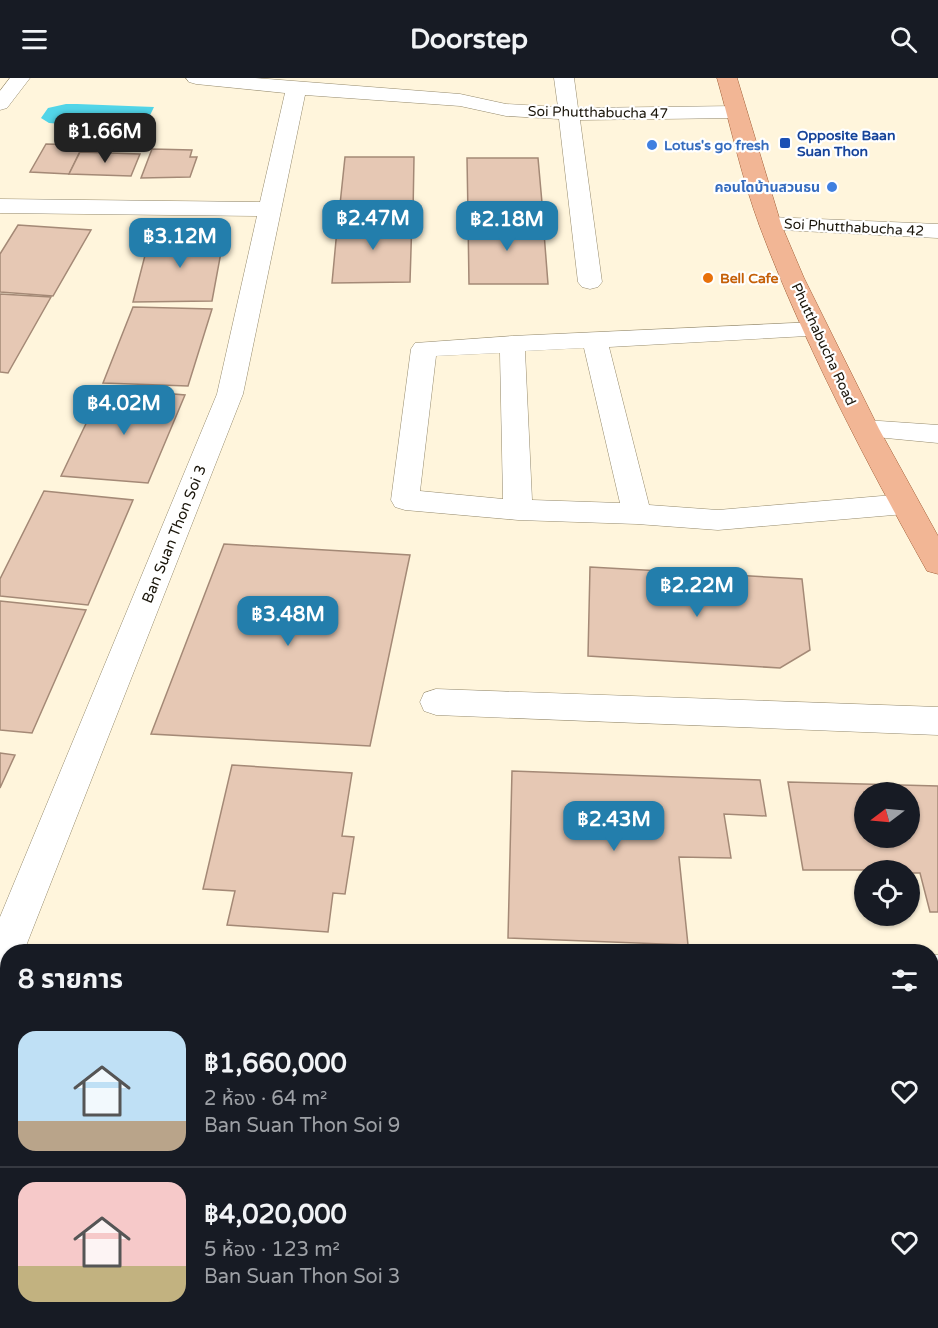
<!DOCTYPE html>
<html lang="th">
<head>
<meta charset="utf-8">
<style>
	:root { --surface:#171b24; --page:#242831; --text:#f1f3f6; --muted:#9ea1a6; --line:#363941; --accent:#237eac }
	body { margin:0; font-family:"Varela Round","Noto Sans Thai",sans-serif; background:var(--page); color:var(--text); height:100vh; display:flex; flex-direction:column; font-size:22px; white-space:nowrap }
	* { box-sizing:border-box; margin:0 }
	p { font-size:20px; color:var(--muted) }
	.icon { flex:none; width:33px; height:33px; fill:none; stroke:currentColor; stroke-width:2; stroke-linecap:round; stroke-linejoin:round }
	.map { position:relative; flex:1; overflow:hidden }
	.sheet { position:absolute; left:0px; top:866px; width:939px; height:386px; display:flex; flex-direction:column; background:var(--surface); border-radius:24px 24px 0 0; box-shadow:0 2px 4px #0004 }
	.sheet>* { flex:none }
	.needle { width:39px; rotate:254deg }
	.controls { position:absolute; left:854px; top:704px; display:grid; gap:12px }
	.controls a { display:grid; place-items:center; width:66px; height:66px; border-radius:50%; background:var(--surface); box-shadow:0 2px 4px #0004; font-size:30px }
	.price { position:absolute; translate:-50% -51px; padding:0 14px; border-radius:12px; background:var(--accent); color:#fff; font-size:20px; line-height:39px; filter:drop-shadow(0 2px 3px #0008) }
	.price::after { content:''; position:absolute; left:50%; top:36px; width:18px; height:14px; margin-left:-9px; background:inherit; clip-path:polygon(0 0,100% 0,50% 100%) }
	.price.selected { background:#222; color:#fff }
	ul { padding:0; list-style:none }
	li { display:flex; align-items:center; gap:18px; height:150px; padding:0 18px }
	li+li { border-top:2px solid var(--line) }
	li span { display:grid; place-items:center; flex:none; width:168px; height:120px; border-radius:18px; color:#555 }
	li>.icon { margin-inline-start:auto }
	span .icon { width:72px; height:72px; fill:#fffc; stroke-width:1 }
	li b { font-size:26px }
	h2 { display:flex; justify-content:space-between; align-items:center; height:72px; padding:0 18px; font-size:26px }
	header { display:flex; justify-content:space-between; align-items:center; height:78px; padding:0 18px; background:var(--surface); font-size:27px; font-weight:800 }
	.map>svg:first-child { display:block }
</style>
</head>
<body>
<header><svg class="icon" aria-label="menu" viewBox="0 0 24 24"><path d="M4 6h16M4 12h16M4 18h16"/></svg>Doorstep<svg class="icon" aria-label="search" viewBox="0 0 24 24"><circle cx="10" cy="10" r="6"/><path d="M15 15l6 6"/></svg></header>
<div class="map">
<svg width="938" height="1250" viewBox="0 0 938 1250">
	<rect width="100%" height="100%" fill="#fff5dc"/>
	<!-- water -->
	<path fill="#52d5e8" d="M66 26H77L154 29 140 58 57 55 61 46 49 45 41 40 48 30Z"/>
	<!-- building -->
	<g fill="#e6c8b4" stroke="#a48976" stroke-width="1.5" fill-rule="evenodd">
		<path d="M46 66 83 67 69 96 30 94Z"/>
		<path d="M152 71 192 72 190 79H197L190 99 141 100Z"/>
		<path d="M80 74 140 76 131 98 69 96Z"/>
		<path d="M345 79H414L413 136H339Z"/>
		<path d="M467 80H538L543 136 468 137Z"/>
		<path d="M412 140 410 204 332 205 338 141Z"/>
		<path d="M468 142H543L548 206H469Z"/>
		<path d="M18 147 91 152 53 218 0 214V176Z"/>
		<path d="M150 158H224L212 223 133 224Z"/>
		<path d="M0 216 51 219 8 295 0 294Z"/>
		<path d="M133 229 212 231 188 308 103 305Z"/>
		<path d="M103 310 185 317 148 405 61 398Z"/>
		<path d="M44 413 133 422 88 527 0 518V501Z"/>
		<path d="M224 466 410 477 370 668 151 656Z"/>
		<path d="M590 489 802 501 810 572 780 590 588 578Z"/>
		<path d="M0 523 86 532 32 655 0 652Z"/>
		<path d="M0 675 15 677 0 710Z"/>
		<path d="M232 687 352 695 342 758 354 759 345 816 333 815 328 854 227 847 235 813 203 811Z"/>
		<path d="M512 693 760 702 766 738 724 736 731 780 679 779 688 867 508 860Z"/>
		<path d="M788 704 938 708V834H930L920 795H909V792H803ZM864 714H909V759H864Z"/>
	</g>
	<g fill="none" stroke-linecap="round" stroke-linejoin="round">
		<defs>
			<g id="minor">
				<path d="M10 0H30L7 30 0 32V13Z"/>
				<path d="M186 0H255L460 16 506 26 558 29 554 0H574L578 30 737 28 744 30 747 34 744 38 737 40 580 42 602 204 598 209 590 211 582 209 578 204 559 41 506 38 460 28 305 17 243 316 24 873H8V901L0 904V839L217 316 257 138 0 135V121L260 124 285 15 196 6 189 4Z"/>
				<path d="M770 139 938 146V160L762 151 759 146 762 141Z"/>
				<path d="M816 244 825 247 828 252 825 257 609 269 649 427 718 432 905 416 915 419 919 426 915 433 905 436 718 452 637 446 518 442 405 432 395 429 391 422 411 271 415 265 512 258ZM584 270 620 425 532 422 525 273ZM500 275 503 421 420 413 436 278Z"/>
				<path d="M865 342 938 347V365L855 357 851 351 855 345Z"/>
				<path d="M436 611 938 629V657L436 637 424 633 420 624 424 615Z"/>
				<path d="M932 877H938V915L932 914Z"/>
			</g>
			<path id="major" d="M717 0H737L781 146 804 200 879 351 938 458V496L927 493C866 384 804 266 760 149 742 101 731 49 717 0Z"/>
		</defs>
		<!-- minor casing -->
		<use href="#minor" stroke="#958a6d" stroke-width="1"/>
		<!-- major casing -->
		<use href="#major" stroke="#a15e36" stroke-width="1"/>
		<!-- minor -->
		<use href="#minor" fill="#fff" fill-rule="evenodd"/>
		<!-- major -->
		<use href="#major" fill="#f2b695" fill-rule="evenodd"/>
	</g>
	<!-- markers -->
	<rect fill="#1a4fb4" stroke="#fff" stroke-width="2" x="779" y="59" width="12" height="12" rx="3"/>
	<g fill="#3f7fe0" stroke="#fff" stroke-width="2">
		<circle cx="652" cy="67" r="6"/>
		<circle cx="832" cy="109" r="6"/>
	</g>
	<circle fill="#e8710a" stroke="#fff" stroke-width="2" cx="708" cy="200" r="6"/>
	<g text-anchor="middle" stroke-width="4.5" stroke-linejoin="round" paint-order="stroke">
		<!-- far-street labels -->
		<g font-size="14" fill="#1a150a" stroke="#fff">
			<text transform="translate(598 34) rotate(1)" y="5">Soi Phutthabucha 47</text>
			<text transform="translate(854 149) rotate(3)" y="5">Soi Phutthabucha 42</text>
			<text transform="translate(824 266) rotate(65)" y="5">Phutthabucha Road</text>
		</g>
		<!-- far-transit labels -->
		<g font-size="14" font-weight="bold" fill="#164399" stroke="#fff" text-anchor="start">
			<text x="797" y="62">Opposite Baan<tspan x="797" dy="16">Suan Thon</tspan></text>
		</g>
		<!-- far-shop labels -->
		<g font-size="14" font-weight="bold" fill="#366cbe" stroke="#fff" text-anchor="start">
			<text x="664" y="72">Lotus's go fresh</text>
			<text x="820" y="114" text-anchor="end">คอนโดบ้านสวนธน</text>
		</g>
		<!-- far-food labels -->
		<g font-size="14" font-weight="bold" fill="#c56008" stroke="#fff" text-anchor="start">
			<text x="720" y="205">Bell Cafe</text>
		</g>
		<!-- street labels -->
		<g font-size="15" fill="#1a150a" stroke="#fff">
			<text transform="translate(174 456) rotate(-68)" y="5">Ban Suan Thon Soi 3</text>
		</g>
	</g>
</svg>
<div class="controls">
<a><svg class="needle" viewBox="-14 -14 28 28"><path d="M0-13l5 13h-10z" fill="#e53935"/><path d="M0 13l5-13h-10z" fill="#9ea1a6"/></svg></a>
<a><svg class="icon" aria-label="locate" viewBox="0 0 24 24"><circle cx="12" cy="12" r="6"/><path d="M12 2v4M12 18v4M2 12h4M18 12h4"/></svg></a>
</div>
<b class="price selected" style="left:105px;top:86px">฿1.66M</b>
<b class="price" style="left:373px;top:173px">฿2.47M</b>
<b class="price" style="left:507px;top:174px">฿2.18M</b>
<b class="price" style="left:180px;top:191px">฿3.12M</b>
<b class="price" style="left:124px;top:358px">฿4.02M</b>
<b class="price" style="left:697px;top:540px">฿2.22M</b>
<b class="price" style="left:288px;top:569px">฿3.48M</b>
<b class="price" style="left:614px;top:774px">฿2.43M</b>
<section class="sheet">
<h2>8 รายการ<svg class="icon" aria-label="filters" viewBox="0 0 24 24"><path d="M4 7h16M4 17h16"/><circle cx="9" cy="7" r="2"/><circle cx="15" cy="17" r="2"/></svg></h2>
<ul>
<li><span style="background:linear-gradient(#bfe0f5 75%,#b9a48a 0)"><svg class="icon" aria-label="home" viewBox="0 0 24 24"><path d="M3 11l9-7 9 7M6 9v11h12V9"/></svg></span><div><b>฿1,660,000</b><p>2 ห้อง · 64 m²</p><p>Ban Suan Thon Soi 9</p></div><svg class="icon" aria-label="heart" viewBox="0 0 24 24"><path d="M12 20l-8-8c-3-5 5-10 8-4 3-6 11-1 8 4z"/></svg></li>
<li><span style="background:linear-gradient(#f6c9c9 70%,#c2b280 0)"><svg class="icon" aria-label="home" viewBox="0 0 24 24"><path d="M3 11l9-7 9 7M6 9v11h12V9"/></svg></span><div><b>฿4,020,000</b><p>5 ห้อง · 123 m²</p><p>Ban Suan Thon Soi 3</p></div><svg class="icon" aria-label="heart" viewBox="0 0 24 24"><path d="M12 20l-8-8c-3-5 5-10 8-4 3-6 11-1 8 4z"/></svg></li>
</ul>
</section>
</div>
</body>
</html>
